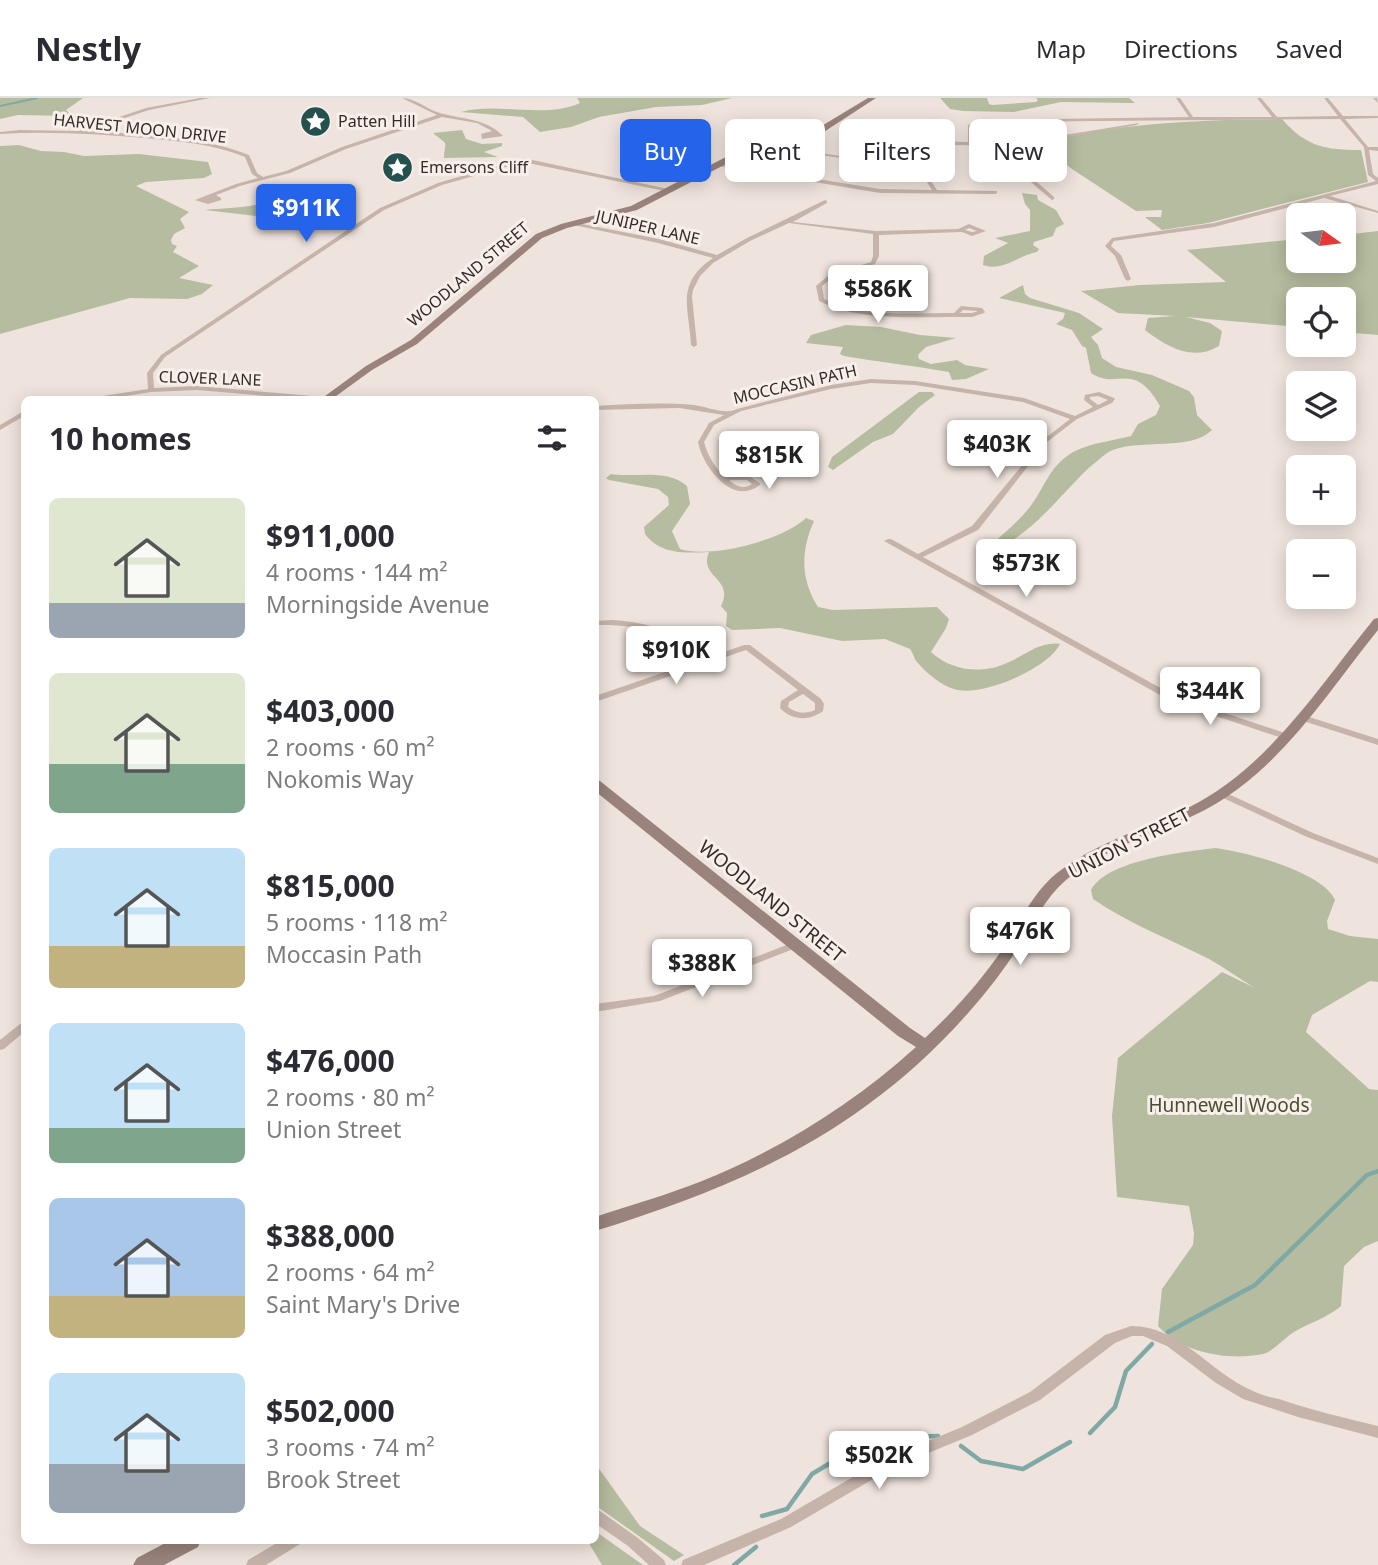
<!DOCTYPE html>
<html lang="en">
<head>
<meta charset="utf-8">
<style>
	:root { --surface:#fff; --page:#f2f2f3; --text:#2b2b33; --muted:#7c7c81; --line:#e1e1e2; --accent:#2563eb }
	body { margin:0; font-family:"Noto Sans",sans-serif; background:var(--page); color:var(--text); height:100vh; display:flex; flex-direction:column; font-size:26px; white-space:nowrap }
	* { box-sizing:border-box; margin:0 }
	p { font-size:23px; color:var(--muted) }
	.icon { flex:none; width:38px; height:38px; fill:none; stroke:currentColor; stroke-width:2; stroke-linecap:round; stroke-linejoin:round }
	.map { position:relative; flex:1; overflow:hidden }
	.panel { position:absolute; left:21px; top:298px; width:578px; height:1148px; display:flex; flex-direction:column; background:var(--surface); border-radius:10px; box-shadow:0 4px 18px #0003 }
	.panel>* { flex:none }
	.top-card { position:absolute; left:620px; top:21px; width:653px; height:63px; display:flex; gap:14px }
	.needle { width:46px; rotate:104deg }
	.fabs { position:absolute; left:1286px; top:105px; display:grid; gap:14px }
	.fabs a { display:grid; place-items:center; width:70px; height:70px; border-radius:10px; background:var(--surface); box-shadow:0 4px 18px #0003; font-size:35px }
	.price { position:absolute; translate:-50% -60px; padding:0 16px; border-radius:7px; background:#fff; color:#222; font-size:23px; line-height:46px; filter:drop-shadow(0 2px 4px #0008) }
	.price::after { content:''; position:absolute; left:50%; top:42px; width:21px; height:16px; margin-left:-10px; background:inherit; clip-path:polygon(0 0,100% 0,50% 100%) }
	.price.selected { background:var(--accent); color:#fff }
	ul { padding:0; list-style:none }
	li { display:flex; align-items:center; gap:21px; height:175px; padding:0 28px }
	li span { display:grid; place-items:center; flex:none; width:196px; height:140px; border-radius:10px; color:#555 }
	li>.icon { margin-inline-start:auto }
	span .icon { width:84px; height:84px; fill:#fffc; stroke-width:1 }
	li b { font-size:30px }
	h2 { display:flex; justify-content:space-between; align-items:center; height:84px; padding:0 28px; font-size:30px }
	.chip { padding:0 24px; border-radius:10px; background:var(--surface); box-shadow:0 4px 18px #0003; font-size:24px; line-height:63px }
	.chip.selected { background:var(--accent); color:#fff }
	header { display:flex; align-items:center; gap:42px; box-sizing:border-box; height:98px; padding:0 35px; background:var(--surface); border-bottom:2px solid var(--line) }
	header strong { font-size:33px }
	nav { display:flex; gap:38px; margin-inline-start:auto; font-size:24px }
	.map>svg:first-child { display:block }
</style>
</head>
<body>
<header>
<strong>Nestly</strong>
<nav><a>Map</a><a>Directions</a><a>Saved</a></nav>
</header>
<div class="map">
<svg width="1378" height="1467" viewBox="0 0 1378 1467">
	<rect width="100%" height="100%" fill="#efe4dd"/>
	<!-- green -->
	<g fill="#b6bc9f">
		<path d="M0 0H83L66 12 70 16 69 18 18 17 0 21Z"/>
		<path d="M577 0H732L702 7 656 9 599 19 571 29 540 34 523 19 461 14C498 4 546 21 580 5Z"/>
		<path d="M940 0H987L989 6 992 7 1036 4 1038 2 1036 0H1129L1135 5 1061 4 1014 14 963 13 950 11Z"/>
		<path d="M1282 21C1306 49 1326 52 1361 52L1368 84 1208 125 1162 132 1145 119H1161L1162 112 1136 113 1072 71 1039 45C1119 24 1200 22 1282 21Z"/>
		<path d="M462 32 466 41 482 46 502 45V48L484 54 498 59 444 60C445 41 450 49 433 35Z"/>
		<path d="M19 47 41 53 64 54 84 58 139 56 208 64 212 76 204 80 146 84 136 88 189 114 180 121 185 130 174 136 171 142 172 146 177 148 173 154 199 168 179 180 213 187 202 196 187 201 130 200 0 236V48Z"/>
		<path d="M339 88 283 108 304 114 299 116 257 118 205 112C232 109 270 112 289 89Z"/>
		<path d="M1022 95 1037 97 1038 102 1056 112 1064 126 1056 130 1053 138 1034 144 1033 147 1039 151 1037 154C1017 158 1003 174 983 167L984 158 1008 145 995 140 1030 133V112L1025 106Z"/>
		<path d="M1378 133V237L1344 234V201H1298V229L1186 219 1210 225 1222 233 1219 248C1193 264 1167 249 1145 232L1148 220 1175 218 1118 215 1081 193 1140 187 1226 184 1187 152 1298 141V163H1344V137Z"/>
		<path d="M1023 187 1025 196 1030 200 1079 215 1103 231 1091 239 1098 247 1102 260 1116 269 1152 277 1189 293 1194 299 1197 317 1212 332C1191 353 1141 341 1113 352 1105 355 1098 363 1091 368 1065 391 1026 445 992 450L990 448C1003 436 1018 424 1029 410 1045 390 1048 369 1073 354 1090 345 1112 343 1131 338L1138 326 1156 317 1160 308C1133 261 1117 293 1091 275L1086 250 1082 248 1072 232 1056 226 1063 221 1065 215 999 200Z"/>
		<path d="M846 227 881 229 920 237 956 240 926 249 918 257 919 261 931 266 957 262 965 267 989 271 966 281 952 282 949 274C915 268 879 264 844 258L840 256 843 249 806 245 811 237Z"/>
		<path d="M919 294H932L935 297 919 309 893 336 873 344 833 372 828 369 832 359Z"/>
		<path d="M611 376C635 380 667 370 687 388L690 406 672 433 680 451C711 461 783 442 806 420L814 423C801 452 800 481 818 509L833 512 937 509 949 521 946 530 931 554C951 573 983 577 1009 564 1025 557 1041 543 1060 546 1048 571 980 600 954 591 941 587 926 575 918 565 914 562 914 556 910 551L885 541 842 543 780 530 732 532 726 528 727 515 721 508C735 480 698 480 709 454 687 455 660 457 645 436L644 429 669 407 668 399 658 391 609 382 606 380Z"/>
		<path d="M1215 750C1243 753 1323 774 1335 802L1327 823 1328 831 1350 838 1378 841V884L1370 883 1312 917 1306 934 1369 991 1378 992V1143L1364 1149 1344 1168 1341 1208C1327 1220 1309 1225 1294 1234 1284 1240 1274 1253 1263 1256 1229 1263 1181 1255 1158 1228L1162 1191 1193 1147 1194 1135 1189 1108 1117 1099 1112 1018 1118 960 1222 874 1255 890C1240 881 1225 870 1209 861 1170 841 1129 826 1093 801L1091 792C1107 762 1184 754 1215 750Z"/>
		<path d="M595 1365 640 1428 684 1457 674 1463 595 1407Z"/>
		<path d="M595 1433 643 1467H602L587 1442H595Z"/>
	</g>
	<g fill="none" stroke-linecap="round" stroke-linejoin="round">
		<!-- stream-far1 -->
		<path stroke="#80a8a5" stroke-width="2" d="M0 8 37 0"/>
		<!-- stream -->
		<g stroke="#80a8a5" stroke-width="4.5">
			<path d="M1168 1234 1255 1187 1367 1077 1378 1073"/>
			<path d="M1090 1335 1115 1309 1126 1273 1152 1246"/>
			<path d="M961 1348 981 1363 1023 1371 1070 1344"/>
			<path d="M762 1418 787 1411 812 1376 872 1340 938 1338"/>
			<path d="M734 1467 756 1449"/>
		</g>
		<!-- street -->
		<g fill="#c6b4ab" fill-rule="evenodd">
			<path d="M200 0H210L149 12 85 33C139 36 198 37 249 57L257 75 263 79 286 73 342 49 437 17 402 0C415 0 425 10 437 14 461 22 485 19 503 38L482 41 481 36 492 33 477 25 442 19 346 51 290 75 240 88 216 97 221 100V102L208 106 195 102 236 86 258 80 252 76 245 59C213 46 179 43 145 40 97 36 48 33 0 36V34L20 32 78 33 146 10Z"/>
			<path d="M1176 0H1180L1193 19H1272L1257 0H1261L1277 19 1338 18 1324 0H1328L1343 18H1378V20L1345 21 1368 49H1378V53L1369 52 1373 76 1378 80V86L1330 98 1378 113V115L1324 100 1214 129 1114 143 1111 148 1121 157 1131 181 1128 183 1125 181 1115 158 1105 148 1112 140 1214 125 1376 83 1368 77 1364 49 1340 21 982 24 972 28V44L1009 46 1139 25 1137 27 1009 48 1030 78 1054 99V101L1052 102 1026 80 1003 48 906 46 937 92 997 93V95L995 96 880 95 713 67 716 65 880 91 932 92 919 72 769 49 771 48 916 69 901 45 866 44 864 43 866 42 968 44V27L982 22 1189 19Z"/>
			<path d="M1373 0H1377L1378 5Z"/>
			<path d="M523 60 673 92 670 94 523 64 442 87 384 112 165 259 153 275 154 290 197 288 324 299 327 301H301L197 292 151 294 108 301H93L96 299 148 291 147 275 161 257 380 110 438 85Z"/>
			<path d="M825 102 827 103V105L793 124 876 133 958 131 969 126 986 133 972 138 962 134 879 137V158L875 166 833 179 822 188 824 201C861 220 914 215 954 215L961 208 982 210 985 214 984 215 972 219C924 218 862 225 819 203L816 188 829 177 871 164 873 158V136L789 125 750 143 713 165 700 178 693 192 692 199 697 247 694 249 691 247C689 209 675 186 713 160L658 145 569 126 572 124 659 141 717 157 747 140ZM969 130 977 133 972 134 965 132ZM963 212 978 213 972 215H960Z"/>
			<path d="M871 281 915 283 1024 300 1075 318 1093 309 1084 302 1085 297 1099 294 1114 300 1115 301 1112 305 1077 321 1047 344 978 432 923 459 1166 593 1192 604 1288 636 1289 638 1288 640H1282L1186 608 1160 597 884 443 888 441H891L918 456 972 428 1043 342 1070 321 1023 304 915 287 871 285 831 291 741 313 714 327 704 344C708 358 714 368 724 378H749L761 386C733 410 703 369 698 344L709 325 724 317 679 310 595 312V308C628 306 661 304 694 307 708 309 725 317 737 311L831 287ZM1098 298 1108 302 1098 307 1090 301V299ZM729 382H747L752 386C744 392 736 388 729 382Z"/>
			<path d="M24 313V318L0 332V327Z"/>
			<path d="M612 522C652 524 678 536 710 559L744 547H750L821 601 824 606 823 613C810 623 792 623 780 610L781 603 798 592 746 552 595 604V598L703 561C667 535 640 526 595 527V523ZM803 596 815 605V612C805 616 797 616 788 609L789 604Z"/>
			<path d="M1300 616 1378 641V647L1297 621 1296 619Z"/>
			<path d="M1222 693 1313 735 1378 760V766L1307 739 1219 698 1217 696Z"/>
			<path d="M797 843 801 844 802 846 801 848 660 903 595 914V906L654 898Z"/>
			<path d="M24 925V934L4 951 0 952V942L20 926Z"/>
			<path d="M1131 1228C1181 1228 1210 1275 1253 1293 1261 1297 1270 1299 1279 1301 1311 1312 1345 1320 1378 1328V1340L1298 1319 1243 1301 1216 1285 1167 1248 1143 1238H1132L1115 1245 1040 1302 972 1337 892 1370 791 1429 704 1467H681L683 1462 781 1421 882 1362 962 1329 1030 1294 1105 1237Z"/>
			<path d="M595 1411 600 1413 638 1440 664 1462 666 1467H649L628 1448 595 1425Z"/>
			<path d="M282 1442H302L300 1446 266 1467H246L248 1462Z"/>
		</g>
		<!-- secondary -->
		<g fill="#99837c" fill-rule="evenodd">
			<path d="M868 0H876L816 39 730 64 637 112 567 130 542 140 417 246 372 272 332 301H321L366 268 411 242 536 136 561 126 631 108 724 60 810 35Z"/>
			<path d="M1378 520V532C1331 590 1289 658 1225 700 1175 733 1112 743 1066 782 1045 800 1034 824 1020 847 1005 870 988 893 969 914 864 1033 744 1087 595 1133V1119C631 1107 667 1097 702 1083 781 1051 853 1006 916 949L898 938 595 693V682L600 683 910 930 925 940C954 913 980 884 1002 852 1019 826 1032 795 1057 775 1105 737 1167 727 1217 693 1281 650 1325 581 1374 521Z"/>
			<path d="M171 1442H201L198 1449 164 1467H133L137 1460Z"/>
		</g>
	</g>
	<!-- icons -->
	<defs>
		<symbol id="sight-disc" viewBox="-11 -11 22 22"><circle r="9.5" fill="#24504e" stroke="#f7efe9"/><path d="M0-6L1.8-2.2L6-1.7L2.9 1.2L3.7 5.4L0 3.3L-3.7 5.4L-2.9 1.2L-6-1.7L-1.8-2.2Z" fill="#fff"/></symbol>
	</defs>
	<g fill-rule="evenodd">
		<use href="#sight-disc" x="298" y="6" width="35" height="35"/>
		<use href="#sight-disc" x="380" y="52" width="35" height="35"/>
	</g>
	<g text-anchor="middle" stroke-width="6" stroke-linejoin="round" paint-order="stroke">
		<!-- far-poi labels -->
		<g font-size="16" fill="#342b29" stroke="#f7efe9" text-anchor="start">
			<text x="338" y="29">Patten Hill</text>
			<text x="420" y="75">Emersons Cliff</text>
		</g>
		<!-- far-street labels -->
		<g font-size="16" fill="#342b29" stroke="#f7efe9">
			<text transform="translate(140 30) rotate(6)" y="6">HARVEST MOON DRIVE</text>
			<text transform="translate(648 129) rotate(13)" y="6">JUNIPER LANE</text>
			<text transform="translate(468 176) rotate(-40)" y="6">WOODLAND STREET</text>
			<text transform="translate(210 280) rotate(2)" y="6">CLOVER LANE</text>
			<text transform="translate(795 286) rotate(-13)" y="6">MOCCASIN PATH</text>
		</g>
		<!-- street labels -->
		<g font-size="19" fill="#342b29" stroke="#f7efe9">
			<text transform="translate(1129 745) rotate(-27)" y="7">UNION STREET</text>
			<text transform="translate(772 803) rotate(39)" y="7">WOODLAND STREET</text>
		</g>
		<!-- park labels -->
		<g font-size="19" fill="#484f30" stroke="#f7efe9">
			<text x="1229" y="1014">Hunnewell Woods</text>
		</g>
	</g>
</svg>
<div class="fabs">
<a><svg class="needle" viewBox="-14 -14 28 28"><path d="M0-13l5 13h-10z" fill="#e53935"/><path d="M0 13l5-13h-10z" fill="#7c7c81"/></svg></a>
<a><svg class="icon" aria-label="locate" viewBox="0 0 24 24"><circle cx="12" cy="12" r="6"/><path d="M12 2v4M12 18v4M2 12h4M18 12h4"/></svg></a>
<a><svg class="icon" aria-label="layers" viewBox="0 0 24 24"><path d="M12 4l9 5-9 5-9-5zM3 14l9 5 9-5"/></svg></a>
<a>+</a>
<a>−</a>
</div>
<b class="price selected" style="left:306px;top:146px">$911K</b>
<b class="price" style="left:878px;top:227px">$586K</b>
<b class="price" style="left:997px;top:382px">$403K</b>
<b class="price" style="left:769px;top:393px">$815K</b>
<b class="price" style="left:1026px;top:501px">$573K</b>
<b class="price" style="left:676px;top:588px">$910K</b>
<b class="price" style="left:1210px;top:629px">$344K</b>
<b class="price" style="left:1020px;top:869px">$476K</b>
<b class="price" style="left:702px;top:901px">$388K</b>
<b class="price" style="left:879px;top:1393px">$502K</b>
<div class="top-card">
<a class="chip selected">Buy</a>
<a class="chip">Rent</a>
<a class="chip">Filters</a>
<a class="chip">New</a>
</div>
<section class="panel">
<h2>10 homes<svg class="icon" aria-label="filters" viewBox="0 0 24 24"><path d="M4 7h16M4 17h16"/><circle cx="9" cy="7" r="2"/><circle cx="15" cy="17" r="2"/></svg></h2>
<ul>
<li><span style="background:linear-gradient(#dfe7d0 75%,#9aa5b1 0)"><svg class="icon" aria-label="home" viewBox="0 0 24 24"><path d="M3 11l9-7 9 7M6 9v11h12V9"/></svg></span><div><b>$911,000</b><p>4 rooms · 144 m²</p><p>Morningside Avenue</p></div></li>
<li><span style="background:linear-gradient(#dfe7d0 65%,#7fa58c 0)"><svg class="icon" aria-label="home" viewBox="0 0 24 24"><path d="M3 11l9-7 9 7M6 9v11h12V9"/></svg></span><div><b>$403,000</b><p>2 rooms · 60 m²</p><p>Nokomis Way</p></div></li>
<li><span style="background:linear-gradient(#bfe0f5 70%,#c2b280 0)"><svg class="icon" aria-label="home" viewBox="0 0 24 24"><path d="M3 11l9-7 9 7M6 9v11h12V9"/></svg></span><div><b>$815,000</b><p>5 rooms · 118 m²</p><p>Moccasin Path</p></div></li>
<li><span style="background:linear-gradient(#bfe0f5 75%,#7fa58c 0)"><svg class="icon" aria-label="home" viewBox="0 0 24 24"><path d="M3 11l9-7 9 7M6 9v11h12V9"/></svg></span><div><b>$476,000</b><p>2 rooms · 80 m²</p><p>Union Street</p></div></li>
<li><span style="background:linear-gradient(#a9c7e8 70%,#c2b280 0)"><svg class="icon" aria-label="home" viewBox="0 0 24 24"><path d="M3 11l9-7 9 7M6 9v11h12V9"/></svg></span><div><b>$388,000</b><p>2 rooms · 64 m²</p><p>Saint Mary's Drive</p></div></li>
<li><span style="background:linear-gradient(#bfe0f5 65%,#9aa5b1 0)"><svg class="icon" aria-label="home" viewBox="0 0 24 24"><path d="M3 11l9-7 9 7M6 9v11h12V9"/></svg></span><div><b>$502,000</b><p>3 rooms · 74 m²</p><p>Brook Street</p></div></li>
</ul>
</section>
</div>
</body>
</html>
